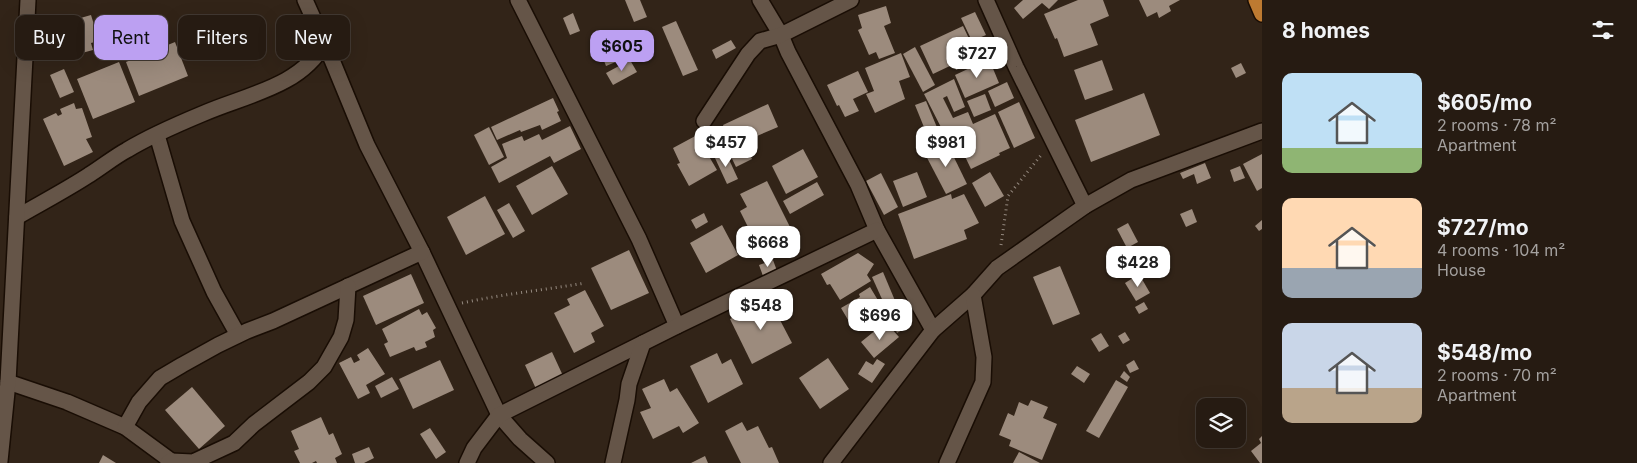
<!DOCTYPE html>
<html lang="en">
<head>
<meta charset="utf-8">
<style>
	:root { --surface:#261b12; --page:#2e241b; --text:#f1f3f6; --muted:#a4a19f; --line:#423932; --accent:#bca0f2 }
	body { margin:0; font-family:Inter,sans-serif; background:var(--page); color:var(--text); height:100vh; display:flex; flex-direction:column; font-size:19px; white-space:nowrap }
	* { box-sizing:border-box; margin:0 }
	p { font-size:16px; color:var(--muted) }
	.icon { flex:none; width:28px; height:28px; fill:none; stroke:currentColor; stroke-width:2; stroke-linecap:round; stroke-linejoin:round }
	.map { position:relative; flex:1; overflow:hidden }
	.side { display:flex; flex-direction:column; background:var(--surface); width:375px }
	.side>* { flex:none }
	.banner { position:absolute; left:15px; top:15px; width:475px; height:45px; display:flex; gap:10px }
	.fabs { position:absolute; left:1196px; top:398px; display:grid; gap:10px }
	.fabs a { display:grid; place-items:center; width:50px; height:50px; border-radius:10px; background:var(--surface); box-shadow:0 5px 20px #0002,0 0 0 1px var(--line); font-size:25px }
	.price { position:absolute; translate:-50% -42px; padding:0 11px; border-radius:10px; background:#fff; color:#222; font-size:16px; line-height:32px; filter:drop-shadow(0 1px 2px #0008) }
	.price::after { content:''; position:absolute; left:50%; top:30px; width:15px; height:11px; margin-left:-8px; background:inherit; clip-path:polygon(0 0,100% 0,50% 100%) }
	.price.current { background:var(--accent); color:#111 }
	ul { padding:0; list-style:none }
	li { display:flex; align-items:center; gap:15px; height:125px; padding:0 20px }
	li span { display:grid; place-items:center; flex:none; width:140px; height:100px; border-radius:10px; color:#555 }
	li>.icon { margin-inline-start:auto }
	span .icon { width:60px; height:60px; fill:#fffc; stroke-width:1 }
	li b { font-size:21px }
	h2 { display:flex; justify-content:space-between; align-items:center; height:60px; padding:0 20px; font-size:21px }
	.tag { padding:0 18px; border-radius:10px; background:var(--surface); box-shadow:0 5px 20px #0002,0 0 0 1px var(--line); font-size:18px; line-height:45px }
	.tag.current { background:var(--accent); color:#111 }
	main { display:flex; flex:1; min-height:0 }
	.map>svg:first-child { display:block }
</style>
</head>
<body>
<main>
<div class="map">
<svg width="1262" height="463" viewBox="0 0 1262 463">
	<rect width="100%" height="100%" fill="#322418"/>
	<!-- building -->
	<g fill="#9c8b7d">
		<path d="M625 0H640L647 17 634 22Z"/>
		<path d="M1023 0H1058L1049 9 1042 3 1023 19 1014 8Z"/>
		<path d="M1078 0H1103L1109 16 1090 24 1098 45 1064 57 1057 38 1055 39 1044 14Z"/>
		<path d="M1139 0H1180L1169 6 1171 11 1159 18 1157 12 1147 17Z"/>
		<path d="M886 6 891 23 884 26 895 53 879 59 876 52 869 55 858 30 862 28 858 15Z"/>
		<path d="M975 12 986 35 972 41 961 18Z"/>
		<path d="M573 13 580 31 570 35 563 18Z"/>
		<path d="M91 15 99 41 91 43 93 50 67 57 59 28 78 23 77 19Z"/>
		<path d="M676 21 698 70 683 76 662 27Z"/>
		<path d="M963 26 972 45 986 38 993 52 956 70 954 64 933 74 920 46Z"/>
		<path d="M731 40 736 48 716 59 712 50Z"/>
		<path d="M175 42 188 76 139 96 126 62Z"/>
		<path d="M625 44 630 56 606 66 601 53Z"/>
		<path d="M915 47 935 85 923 92 903 54Z"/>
		<path d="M901 53 910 77 899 81 905 99 875 113 866 94 874 91 865 68Z"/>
		<path d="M989 59 999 83 965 98 955 75Z"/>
		<path d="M630 60 637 72 613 85 606 73Z"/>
		<path d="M1102 60 1113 90 1085 100 1074 70Z"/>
		<path d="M119 62 135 102 93 119 77 79Z"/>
		<path d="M1241 63 1246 73 1236 78 1231 68Z"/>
		<path d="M64 69 74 92 60 98 50 75Z"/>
		<path d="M858 71 868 92 853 99 859 111 845 117 839 105 837 106 827 85Z"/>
		<path d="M954 79 965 107 954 112 947 96 943 98 953 118 968 112 973 124 995 114 1010 148 999 153 1000 155 971 169 959 144 973 138 969 129 947 139 924 94Z"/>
		<path d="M1007 82 1014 98 995 107 988 91Z"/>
		<path d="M1144 93 1160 135 1091 162 1075 120Z"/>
		<path d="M985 94 991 110 974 117 967 101Z"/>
		<path d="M553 98 559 111 557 112 561 121 542 130 540 125 521 132 520 130 497 140 491 127Z"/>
		<path d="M926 101 941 137 930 142 915 105Z"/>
		<path d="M1019 102 1035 138 1014 148 998 112Z"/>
		<path d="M74 103 76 109 82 108 92 137 86 139 93 152 64 166 43 119 56 113 58 116 62 114 60 109Z"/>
		<path d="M768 104 778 127 743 142 752 159 736 167 720 134 725 131 723 125Z"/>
		<path d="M570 126 581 149 554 163 550 156 499 183 491 167 507 158 502 144 522 136 524 141 539 134 542 140Z"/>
		<path d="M489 127 504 157 489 165 474 135Z"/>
		<path d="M699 134 709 153H707L717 170 689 186 677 164 680 163 673 148Z"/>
		<path d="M946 141 967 184 946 194 924 152Z"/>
		<path d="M803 149 818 177 786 194 772 166Z"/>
		<path d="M726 153 738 179 727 184 715 158Z"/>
		<path d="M1262 154V188L1257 191 1243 164Z"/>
		<path d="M1205 163 1211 178 1197 184 1194 174 1183 179 1180 173Z"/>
		<path d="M552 166 568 194 532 215 516 186Z"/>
		<path d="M1240 166 1245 178 1234 182 1230 170Z"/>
		<path d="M917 172 927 197 903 207 893 181Z"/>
		<path d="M990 172 1004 196 985 207 972 183Z"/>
		<path d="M881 173 898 207 884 215 866 181Z"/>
		<path d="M767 181 792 231 765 245 760 234 753 237 740 211 747 207 740 194Z"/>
		<path d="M817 182 824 195 790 214 783 201Z"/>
		<path d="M951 194 952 199 964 194 979 223 964 230 967 239 914 259 898 214Z"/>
		<path d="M485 196 505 234 466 255 447 217Z"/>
		<path d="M509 203 525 231 513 238 497 210Z"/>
		<path d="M1192 209 1197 222 1186 227 1180 214Z"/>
		<path d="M704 213 708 222 696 229 691 220Z"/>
		<path d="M1262 220V229L1259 231 1255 226Z"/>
		<path d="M1128 223 1138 242 1127 248 1117 229Z"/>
		<path d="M722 225 738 255 706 273 690 243Z"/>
		<path d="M629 250 649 293 611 310 591 268Z"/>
		<path d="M858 253 874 264 867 275 871 281 840 300 830 284 827 285 821 274Z"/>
		<path d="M773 260 777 271 763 276 759 265Z"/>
		<path d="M1060 266 1080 314 1053 325 1033 277Z"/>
		<path d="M883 272 896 303 886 308 872 277Z"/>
		<path d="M411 274 424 303 376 325 363 296Z"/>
		<path d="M1139 274 1150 293 1136 301 1125 283Z"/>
		<path d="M870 287 885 312 854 330 841 308 860 297 859 294Z"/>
		<path d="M585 290 604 326 591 333 595 342 574 353 554 313 570 305 567 299Z"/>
		<path d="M769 299 792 343 752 364 730 319Z"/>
		<path d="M1144 302 1148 309 1139 314 1135 307Z"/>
		<path d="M419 309 422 315 427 312 436 328 433 330 435 337 425 342 427 347 416 351 414 347 390 357 384 344 388 342 382 329Z"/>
		<path d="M896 309 904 329 897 333 891 318 879 325 876 319Z"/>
		<path d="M882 325 885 330 889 326 899 337 874 358 861 342Z"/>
		<path d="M1125 332 1130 340 1123 344 1118 336Z"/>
		<path d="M1101 333 1109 346 1099 352 1091 339Z"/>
		<path d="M368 348 385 374 366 385 370 393 358 399 339 363 351 357 354 363 360 360 357 355Z"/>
		<path d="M552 352 564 378 537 391 525 365Z"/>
		<path d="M717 353 722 364 731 359 743 384 708 403 690 366Z"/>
		<path d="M828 358 849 389 820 409 799 378Z"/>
		<path d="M877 359 885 364 872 383 858 374 866 361 873 365Z"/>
		<path d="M440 360 454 390 413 409 399 379Z"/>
		<path d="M1134 360 1139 369 1130 373 1126 365Z"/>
		<path d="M1077 366 1090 374 1084 383 1071 374Z"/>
		<path d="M1124 371 1130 377 1127 382 1120 377Z"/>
		<path d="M392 377 399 389 381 398 375 386Z"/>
		<path d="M664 379 670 392 677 388 699 423 683 433 679 426 653 439 640 412 651 408 642 389Z"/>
		<path d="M1116 380 1128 387 1099 438 1086 431Z"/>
		<path d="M192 387 225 426 199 449 165 410Z"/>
		<path d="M1031 400 1048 407 1043 418 1057 424 1042 460 1009 446 1011 440 999 435 1008 413 1014 416 1019 402 1028 406Z"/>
		<path d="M321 417 329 435 333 433 342 454 335 458 337 463H317L316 461 312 463H300L294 451 299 449 291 431Z"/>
		<path d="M742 422 747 431 758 426 769 448 772 447 779 463H741L725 431Z"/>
		<path d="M430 428 446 452 436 459 420 434Z"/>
		<path d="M1262 436V463H1260L1251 451 1261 443 1259 439Z"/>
		<path d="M369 447 374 458 364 463H355L352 454Z"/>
		<path d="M1019 452 1040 463H1013Z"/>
		<path d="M103 455 116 463H99Z"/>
		<path d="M705 456 708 463H691Z"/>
	</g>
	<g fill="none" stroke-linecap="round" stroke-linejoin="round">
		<defs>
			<g id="street">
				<path d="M305 0 332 60 367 145 422 252 499 415 520 439 547 463"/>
				<path d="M518 0 639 239 677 326"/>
				<path d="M760 0 781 35 788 52 858 185 877 230 933 330"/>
				<path d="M986 0 1016 67 1085 206"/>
				<path d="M704 121 748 54 760 41 781 35 851 0"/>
				<path d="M157 135 182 221 214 292 238 335"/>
				<path d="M17 217C41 203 66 190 89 175 102 167 114 157 127 150 150 136 178 124 202 114 245 95 300 87 324 44"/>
				<path d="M8 382 67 402 125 427 174 463"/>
				<path d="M125 427 139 402 160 378 182 365 218 345 247 331 273 321 422 252"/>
				<path d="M0 461 8 382 28 0"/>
				<path d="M168 463 171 461 193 462 234 443 254 424 309 382 324 367 341 337 346 320 348 286"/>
				<path d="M467 463 474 448 499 415 677 326 877 230"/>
				<path d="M613 463 627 400 629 384 643 343"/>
				<path d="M831 463 933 330 973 295 997 268 1085 206 1131 180 1262 131"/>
				<path d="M947 463 983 382 984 357 973 295"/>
			</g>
			<path id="primary" d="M1256 0 1262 14"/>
		</defs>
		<!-- street casing -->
		<use href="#street" stroke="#190d04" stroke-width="18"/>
		<!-- primary casing -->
		<use href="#primary" stroke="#190d04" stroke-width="18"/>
		<!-- path -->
		<g stroke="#94897f" stroke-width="3" stroke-dasharray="1 4" stroke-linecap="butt">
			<path d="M1001 245 1008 196 1042 154"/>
			<path d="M462 303C503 294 544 290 585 283"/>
		</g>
		<!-- street -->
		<use href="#street" stroke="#655548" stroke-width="15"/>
		<!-- primary -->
		<use href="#primary" stroke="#bd7a31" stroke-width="15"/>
	</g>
</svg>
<div class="fabs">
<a><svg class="icon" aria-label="layers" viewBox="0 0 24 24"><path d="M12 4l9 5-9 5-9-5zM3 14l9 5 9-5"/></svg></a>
</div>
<b class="price current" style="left:622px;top:72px">$605</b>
<b class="price" style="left:977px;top:79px">$727</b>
<b class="price" style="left:726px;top:168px">$457</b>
<b class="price" style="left:946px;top:168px">$981</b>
<b class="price" style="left:768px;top:268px">$668</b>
<b class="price" style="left:1138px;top:288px">$428</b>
<b class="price" style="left:761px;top:331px">$548</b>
<b class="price" style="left:880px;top:341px">$696</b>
<div class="banner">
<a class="tag">Buy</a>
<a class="tag current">Rent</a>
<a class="tag">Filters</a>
<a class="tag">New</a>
</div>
</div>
<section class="side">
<h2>8 homes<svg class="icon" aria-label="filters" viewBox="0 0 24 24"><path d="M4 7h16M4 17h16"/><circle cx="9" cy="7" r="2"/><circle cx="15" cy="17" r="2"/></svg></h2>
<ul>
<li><span style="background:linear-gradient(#bfe0f5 75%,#8fb573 0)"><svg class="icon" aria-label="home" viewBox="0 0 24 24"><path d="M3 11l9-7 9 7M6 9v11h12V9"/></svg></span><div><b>$605/mo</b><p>2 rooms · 78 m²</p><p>Apartment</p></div></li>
<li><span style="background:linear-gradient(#ffd9b3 70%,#9aa5b1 0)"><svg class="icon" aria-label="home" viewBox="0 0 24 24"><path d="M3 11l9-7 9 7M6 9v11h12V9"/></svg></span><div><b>$727/mo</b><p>4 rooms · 104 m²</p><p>House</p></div></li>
<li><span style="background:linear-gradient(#c9d6e8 65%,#b9a48a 0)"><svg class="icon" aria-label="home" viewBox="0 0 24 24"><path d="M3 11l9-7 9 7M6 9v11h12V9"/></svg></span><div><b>$548/mo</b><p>2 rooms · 70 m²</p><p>Apartment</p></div></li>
</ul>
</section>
</main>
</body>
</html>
